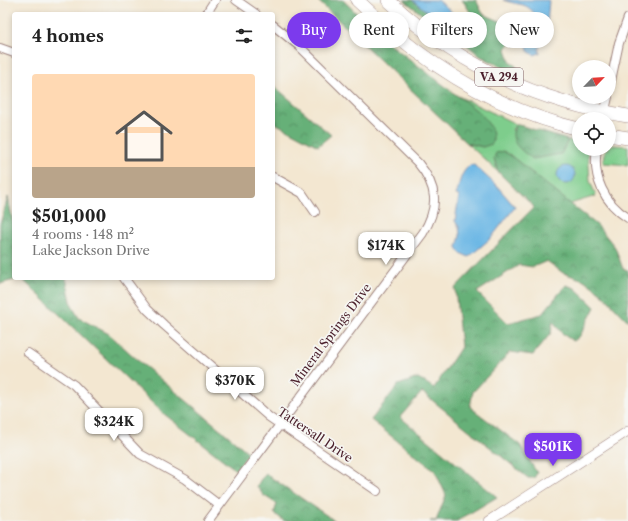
<!DOCTYPE html>
<html lang="en">
<head>
<meta charset="utf-8">
<style>
	:root { --surface:#fff; --page:#f2f2f2; --text:#222; --muted:#767676; --line:#e0e0e0; --accent:#7c3aed }
	body { margin:0; font-family:"Libre Caslon Text",serif; background:var(--page); color:var(--text); height:100vh; display:flex; flex-direction:column; font-size:15px; white-space:nowrap }
	* { box-sizing:border-box; margin:0 }
	p { font-size:13px; color:var(--muted) }
	.icon { flex:none; width:22px; height:22px; fill:none; stroke:currentColor; stroke-width:2; stroke-linecap:round; stroke-linejoin:round }
	.map { position:relative; flex:1; overflow:hidden }
	.side { position:absolute; left:12px; top:12px; width:263px; height:268px; display:flex; flex-direction:column; background:var(--surface); border-radius:4px; box-shadow:0 2px 6px #0003 }
	.side>* { flex:none }
	.top-card { position:absolute; left:287px; top:12px; width:281px; height:36px; display:flex; gap:8px }
	.needle { width:26px; rotate:65deg }
	.controls { position:absolute; left:572px; top:60px; display:grid; gap:8px }
	.controls a { display:grid; place-items:center; width:44px; height:44px; border-radius:50%; background:var(--surface); box-shadow:0 2px 6px #0003; font-size:20px }
	.price { position:absolute; translate:-50% -34px; padding:0 9px; border-radius:8px; background:#fff; color:#222; font-size:13px; line-height:26px; filter:drop-shadow(0 1px 2px #0008) }
	.price::after { content:''; position:absolute; left:50%; top:24px; width:12px; height:9px; margin-left:-6px; background:inherit; clip-path:polygon(0 0,100% 0,50% 100%) }
	.price.current { background:var(--accent); color:#fff }
	ul { padding:0; list-style:none }
	li { display:grid; align-content:center; gap:8px; height:212px; padding:0 20px }
	li+li { border-top:1px solid var(--line) }
	li span { display:grid; place-items:center; height:124px; border-radius:4px; color:#555 }
	li>.icon { margin-inline-start:auto }
	span .icon { width:72px; height:72px; fill:#fffc; stroke-width:1 }
	li b { font-size:17px }
	h2 { display:flex; justify-content:space-between; align-items:center; height:48px; padding:0 20px; font-size:17px }
	.tag { padding:0 14px; border-radius:18px; background:var(--surface); box-shadow:0 2px 6px #0003; font-size:14px; line-height:36px }
	.tag.current { background:var(--accent); color:#fff }
	.map>svg:first-child { display:block }
</style>
</head>
<body>
<div class="map">
<svg width="628" height="521" viewBox="0 0 628 521">
	<defs>
		<pattern id="forest-crowns" width="20" height="18" patternUnits="userSpaceOnUse"><rect width="20" height="18" fill="#66b078"/><path d="M2 6a3 3 0 1 1 6 0M12 15a3 3 0 1 1 6 0" fill="none" stroke="#568f63"/></pattern>
	</defs>
	<rect width="100%" height="100%" fill="#f6f6f2"/>
	<filter id="ink" filterUnits="userSpaceOnUse"><feTurbulence type="fractalNoise" baseFrequency=".025" numOctaves="2"/><feDisplacementMap in="SourceGraphic" scale="8" xChannelSelector="R" yChannelSelector="G"/><feConvolveMatrix kernelMatrix="1 2 1 2 8 2 1 2 1" color-interpolation-filters="sRGB"/></filter>
	<filter id="wash" filterUnits="userSpaceOnUse"><feTurbulence type="fractalNoise" baseFrequency=".012" numOctaves="4" result="noise"/><feDisplacementMap in="SourceGraphic" scale="16" xChannelSelector="R" yChannelSelector="G"/><feGaussianBlur stdDeviation="0.9" result="paint"/><feColorMatrix in="noise" values="0 0 0 0 0 0 0 0 0 0 0 0 0 0 0 0 0 1.4 0 .05"/><feComposite in="paint" operator="in"/></filter>
	<g filter="url(#wash)">
		<rect width="100%" height="100%" fill="#f3e7d1"/>
		<!-- grass -->
		<g fill="#7ecd8c" stroke="#64765c">
			<path d="M458 96 516 124 512 130 561 154 568 140 579 142V149H587L588 151 590 181 596 196 570 204 510 155 494 158 498 172 467 143 483 147Z"/>
			<path d="M612 145 628 146V165L603 163 606 149H609V146Z"/>
		</g>
		<!-- forest -->
		<g fill="url(#forest-crowns)" stroke="#586852">
			<path d="M317 0H343L382 38 480 113C488 123 496 131 492 144L483 147 467 143Z"/>
			<path d="M404 0H412L461 37 457 38 449 36Z"/>
			<path d="M462 0H476L483 14 519 29 506 49 510 61 518 68 516 74 480 56 467 45C477 26 475 17 462 0Z"/>
			<path d="M273 85 331 135 318 146 273 122Z"/>
			<path d="M516 124 568 140 561 154 533 159C520 150 507 141 516 124Z"/>
			<path d="M503 151 510 155 598 226 615 247 623 269 628 270V321L601 293 584 280 563 273 547 261 533 267 519 265 477 292 508 323 542 314 566 285 575 288 595 307 580 336 574 341C563 336 559 330 553 321L551 333 533 355 510 352 473 392 470 407 520 445 537 473 534 478H528L422 392 400 417 497 497 457 521H430H436L446 495 435 471 371 420 398 385 418 378 434 388 461 347 455 288 534 207 498 172 494 158 496 153Z"/>
			<path d="M8 197 14 228V278H66L72 306 79 318 109 334 140 362 249 453 236 470 164 414 21 278 0 284V224Z"/>
			<path d="M266 474 335 521H284L274 513 277 504 263 495 257 486 261 479Z"/>
		</g>
		<!-- water -->
		<g fill="#6cb7e5" stroke="#5b6b88">
			<path d="M412 0H438C448 9 466 21 461 37Z"/>
			<path d="M503 0H549L547 25 539 49 540 53 534 55 528 51 527 44 536 31 539 21C528 1 523 7 503 0Z"/>
			<path d="M470 165H474L497 186 515 207 491 238 469 257 460 253 457 247 460 236 459 227 455 221 459 196 456 195C460 184 459 174 470 165Z"/>
			<circle cx="566" cy="175" r="9"/>
		</g>
	</g>
	<g filter="url(#ink)">
		<g fill="none" stroke-linecap="round" stroke-linejoin="round">
			<defs>
				<g id="minor">
					<path d="M236 0 256 14"/>
					<path d="M206 14 215 0"/>
					<path d="M0 48 14 53"/>
					<path d="M609 90 619 43 628 18"/>
					<path d="M603 119 608 97"/>
					<path d="M597 149C592 177 604 203 628 218"/>
					<path d="M273 177 302 193 315 212"/>
					<path d="M124 278 147 309 164 325 269 417 377 491"/>
					<path d="M28 353 74 385 140 454 185 479 219 505"/>
					<path d="M208 521 423 233C439 207 438 187 418 163L299 46 273 25"/>
				</g>
				<path id="tertiary" d="M489 521 628 431"/>
				<g id="trunk">
					<path d="M357 0C419 60 493 109 579 129"/>
					<path d="M388 0C455 63 537 102 628 116"/>
					<path d="M609 135 628 138"/>
				</g>
			</defs>
			<!-- minor casing -->
			<use href="#minor" stroke="#9e837e" stroke-width="10"/>
			<!-- tertiary casing -->
			<use href="#tertiary" stroke="#9e837e" stroke-width="10"/>
			<!-- trunk casing -->
			<use href="#trunk" stroke="#9e837e" stroke-width="14"/>
			<!-- minor -->
			<use href="#minor" stroke="#fff" stroke-width="8"/>
			<!-- tertiary -->
			<use href="#tertiary" stroke="#fff" stroke-width="9"/>
			<!-- trunk -->
			<use href="#trunk" stroke="#fff" stroke-width="13"/>
		</g>
	</g>
	<g text-anchor="middle" stroke-width="3.5" stroke-linejoin="round" paint-order="stroke">
		<!-- shield labels -->
		<rect fill="#f6f6f2" stroke="#7e6067" stroke-width="1" x="475" y="68" width="48" height="18" rx="3"/>
		<g font-size="11" font-weight="bold" fill="#4a1f2b">
			<text x="499" y="81">VA 294</text>
		</g>
		<!-- street labels -->
		<g font-size="12" fill="#4a1f2b" stroke="#f6f6f2">
			<text transform="translate(331 335) rotate(-53)" y="4">Mineral Springs Drive</text>
			<text transform="translate(315 435) rotate(34)" y="4">Tattersall Drive</text>
		</g>
	</g>
</svg>
<div class="controls">
<a><svg class="needle" viewBox="-14 -14 28 28"><path d="M0-13l5 13h-10z" fill="#e53935"/><path d="M0 13l5-13h-10z" fill="#767676"/></svg></a>
<a><svg class="icon" aria-label="locate" viewBox="0 0 24 24"><circle cx="12" cy="12" r="6"/><path d="M12 2v4M12 18v4M2 12h4M18 12h4"/></svg></a>
</div>
<b class="price" style="left:386px;top:266px">$174K</b>
<b class="price" style="left:235px;top:401px">$370K</b>
<b class="price" style="left:114px;top:442px">$324K</b>
<b class="price current" style="left:553px;top:467px">$501K</b>
<div class="top-card">
<a class="tag current">Buy</a>
<a class="tag">Rent</a>
<a class="tag">Filters</a>
<a class="tag">New</a>
</div>
<section class="side">
<h2>4 homes<svg class="icon" aria-label="filters" viewBox="0 0 24 24"><path d="M4 7h16M4 17h16"/><circle cx="9" cy="7" r="2"/><circle cx="15" cy="17" r="2"/></svg></h2>
<ul>
<li><span style="background:linear-gradient(#ffd9b3 75%,#b9a48a 0)"><svg class="icon" aria-label="home" viewBox="0 0 24 24"><path d="M3 11l9-7 9 7M6 9v11h12V9"/></svg></span><div><b>$501,000</b><p>4 rooms · 148 m²</p><p>Lake Jackson Drive</p></div></li>
</ul>
</section>
</div>
</body>
</html>
